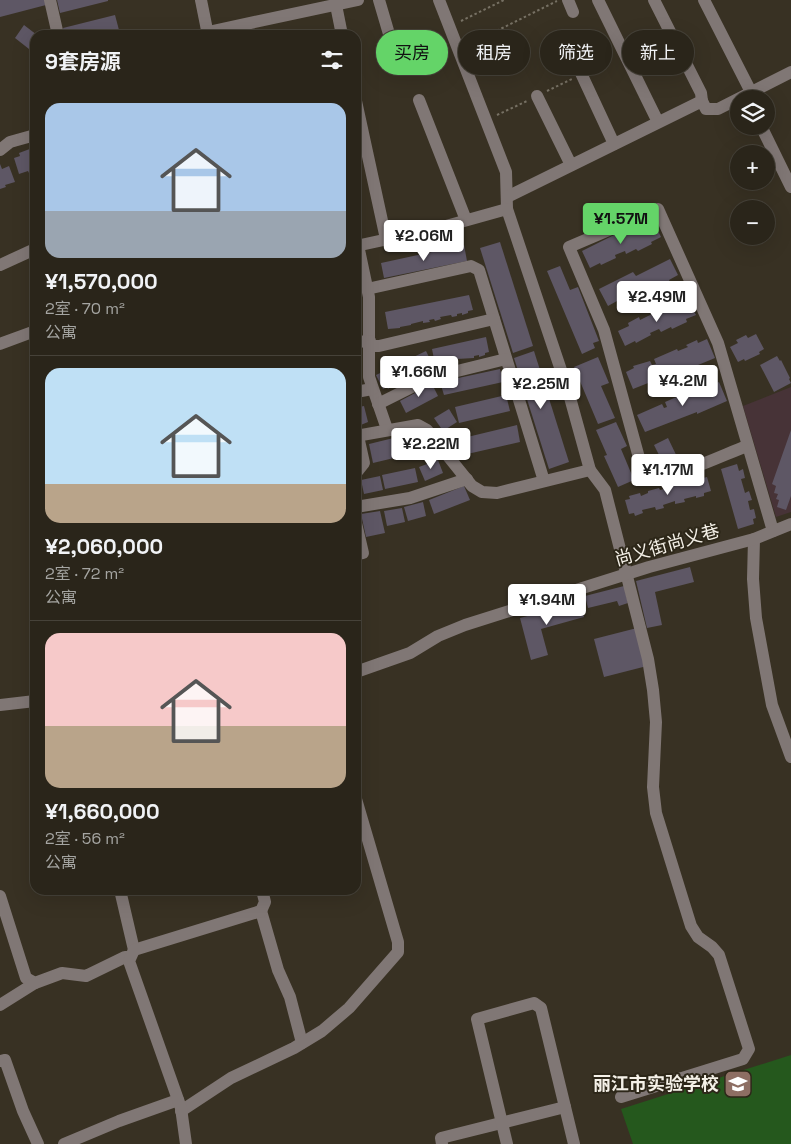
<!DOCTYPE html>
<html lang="zh">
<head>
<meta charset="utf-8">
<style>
	:root { --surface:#2a251a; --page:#322d23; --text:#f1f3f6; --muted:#a5a5a2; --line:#464239; --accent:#64d468 }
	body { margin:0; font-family:"Space Grotesk","Noto Sans SC",sans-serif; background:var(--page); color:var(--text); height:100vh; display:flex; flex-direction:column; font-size:19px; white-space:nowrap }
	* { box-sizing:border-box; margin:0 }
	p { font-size:16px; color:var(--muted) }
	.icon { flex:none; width:28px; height:28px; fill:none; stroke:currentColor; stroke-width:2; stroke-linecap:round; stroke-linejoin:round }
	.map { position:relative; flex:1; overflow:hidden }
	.drawer { position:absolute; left:30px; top:30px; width:331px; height:865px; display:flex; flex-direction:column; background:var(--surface); border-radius:15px; box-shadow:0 5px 20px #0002,0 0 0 1px var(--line) }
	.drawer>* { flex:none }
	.banner { position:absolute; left:376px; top:30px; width:339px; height:45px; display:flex; gap:10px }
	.tools { position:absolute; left:730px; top:90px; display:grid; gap:10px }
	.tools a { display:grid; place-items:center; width:45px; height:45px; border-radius:50%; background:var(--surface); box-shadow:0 5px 20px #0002,0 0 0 1px var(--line); font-size:25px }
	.price { position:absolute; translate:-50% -42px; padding:0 11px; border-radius:5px; background:#fff; color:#222; font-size:16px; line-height:32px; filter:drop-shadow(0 1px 2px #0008) }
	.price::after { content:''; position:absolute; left:50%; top:30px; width:15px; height:11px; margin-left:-8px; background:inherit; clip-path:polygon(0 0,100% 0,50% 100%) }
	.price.on { background:var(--accent); color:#111 }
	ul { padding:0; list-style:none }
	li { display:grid; align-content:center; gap:10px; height:265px; padding:0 15px }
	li+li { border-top:1px solid var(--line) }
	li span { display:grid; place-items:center; height:155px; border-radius:15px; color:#555 }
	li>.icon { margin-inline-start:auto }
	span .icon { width:90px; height:90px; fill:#fffc; stroke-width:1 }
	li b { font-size:21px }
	h2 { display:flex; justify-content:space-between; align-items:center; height:60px; padding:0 15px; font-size:21px }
	.tag { padding:0 18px; border-radius:22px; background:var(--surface); box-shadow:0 5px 20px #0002,0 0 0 1px var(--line); font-size:18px; line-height:45px }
	.tag.on { background:var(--accent); color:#111 }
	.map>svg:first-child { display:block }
</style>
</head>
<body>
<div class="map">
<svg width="791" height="1144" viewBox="0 0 791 1144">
	<rect width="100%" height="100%" fill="#383123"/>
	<!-- education -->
	<path fill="#473337" d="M791 387V512L776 517 743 406Z"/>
	<!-- green -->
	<path fill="#25581d" d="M791 1055V1144H633L621 1109Z"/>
	<!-- building -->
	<g fill="#5e5765">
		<path d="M0 0H45L46 5 0 17Z"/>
		<path d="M57 0H108V1L60 13Z"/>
		<path d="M115 15 119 30 97 35H65L63 28Z"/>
		<path d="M24 25 37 35H35V41L29 49 15 38Z"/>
		<path d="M35 147V171L29 173 28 171 19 174 14 158 20 156 19 153Z"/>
		<path d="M0 164 2 169 9 166 15 182 5 185 6 187 0 189Z"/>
		<path d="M653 221 661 237 651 242 652 244 638 251 636 249 626 254 625 251 615 255 616 258 601 265 600 263 590 268 582 251 616 234 618 238Z"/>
		<path d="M500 242 533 346 513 353 480 248Z"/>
		<path d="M464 245 467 261 384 278 381 263Z"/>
		<path d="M670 259 678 275 669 280 670 282 655 289 654 287 644 292 642 289 632 293 633 295 618 303 617 301 608 306 599 289 633 272 636 276Z"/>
		<path d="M560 266 570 290 578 287 599 341 593 343 595 348 582 354 547 271Z"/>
		<path d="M469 295 473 310 468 311V313L462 315V313L457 314V316L452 317 451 315 440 317 441 319 435 321 434 319 429 320 430 322 423 323V321L411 324V325L400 327V328L388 329 385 312Z"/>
		<path d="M688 300 696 315 686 319 687 322 672 329 671 327 661 332 659 329 650 333 651 335 636 343 635 341 625 346 618 331 629 326 628 323 639 317 640 320 652 314 653 317 665 311 664 308 675 303 676 306Z"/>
		<path d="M756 334 764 349 759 352 760 354 745 361 744 359 738 362 730 347 738 343 736 340 746 335 748 338Z"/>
		<path d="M486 337 489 352 485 353V355L479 357V355L474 356V358L457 359V361L451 363V361L440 365 439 363 435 364 432 349Z"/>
		<path d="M707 339 715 358 686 370V368L633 389 626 372 634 368 633 366 650 361 652 365 656 364 654 359 677 349 678 351 688 347 686 345 697 340 698 343Z"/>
		<path d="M426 351 433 365 428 367 429 369 424 371 423 370 418 372 419 374 414 376 413 374 403 379 404 381 398 384 397 382 388 389 387 387 383 389 376 375Z"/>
		<path d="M534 351 569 462 549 469 514 358Z"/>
		<path d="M777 356 780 361 781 360 790 378 789 379 791 383 774 392 760 365Z"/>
		<path d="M598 357 609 383 601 386 615 418 598 424 574 367Z"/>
		<path d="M500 369 503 382 444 395 440 382Z"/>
		<path d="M719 382 727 401 697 414V412L645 432 637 415 662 404 664 408 667 407 665 402 688 392 689 395Z"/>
		<path d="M432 384 438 396 406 413 400 401Z"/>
		<path d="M506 395 510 411 459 423 455 407Z"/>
		<path d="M356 406H359V407L364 406 368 422 356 427Z"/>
		<path d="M449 409 457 422 443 431 434 418Z"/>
		<path d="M616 422 627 446 621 449 634 480 618 487 604 456 607 455 596 430Z"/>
		<path d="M517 425 520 442 463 455 459 439Z"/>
		<path d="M791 430V496L786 510 777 507 779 500 776 499 778 494 774 493 776 486 772 484Z"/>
		<path d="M414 433 419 452 373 463 369 444Z"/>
		<path d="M668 438 680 463 666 469 654 445Z"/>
		<path d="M438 460 443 473 425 481 419 467Z"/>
		<path d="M737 464 739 471 743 469 745 478 741 479 745 493 749 491 752 500 748 501 750 510 754 509 756 518 753 519 754 524 738 529 721 469Z"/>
		<path d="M415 468 418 482 385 489 382 475Z"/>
		<path d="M380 476 383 490 364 494 361 480Z"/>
		<path d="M699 477V479L707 477 711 491 704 493V496L696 498V496L684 499 685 502 675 504V501L663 505 664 508 656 510 655 507 642 510 643 513 635 516 634 513 629 514 625 500 630 499 629 496 640 493 641 496 648 493V491L659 488 660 490 671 487 670 485 682 482V484L688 482 687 480Z"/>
		<path d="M464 486 470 500 434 514 429 500Z"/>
		<path d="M423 502 426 516 408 521 404 507Z"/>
		<path d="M402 508 405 522 387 526 384 511Z"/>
		<path d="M380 511 385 533 366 537 361 514Z"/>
		<path d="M690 567 694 582 655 592 662 625 647 628 636 581Z"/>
		<path d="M624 586 628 603 619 606 617 601 588 608 585 596Z"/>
		<path d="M580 602 584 617 541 629 548 655 531 660 520 618Z"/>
		<path d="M637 628 647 666 604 677 594 639Z"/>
	</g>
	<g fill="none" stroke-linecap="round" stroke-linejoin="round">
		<!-- path -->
		<g stroke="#777164" stroke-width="2" stroke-dasharray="2.5 2.5" stroke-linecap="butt">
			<path d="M461 21 504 0"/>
			<path d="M470 44 557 1"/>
			<path d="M547 91 572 79"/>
			<path d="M497 115 527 101"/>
		</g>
		<!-- minor -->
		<g stroke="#807775" stroke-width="12">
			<path d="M50 0 58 35"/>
			<path d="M201 0 208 35"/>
			<path d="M379 0 399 68"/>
			<path d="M439 0 506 172 507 209 569 394 590 470 605 490 648 659 653 690 656 722 653 787 656 813 691 926 698 937 712 947 719 955 749 1049 743 1059 621 1097"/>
			<path d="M568 0 573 12"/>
			<path d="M598 0 658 122"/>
			<path d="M654 0 701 93 702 101"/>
			<path d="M704 0 751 92"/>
			<path d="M336 5 342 35"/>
			<path d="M208 32 358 0"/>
			<path d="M566 41 614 144"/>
			<path d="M537 96 571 165"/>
			<path d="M419 100 466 220"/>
			<path d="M356 101 386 239"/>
			<path d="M761 126 791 187"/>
			<path d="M0 150 10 142 35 135"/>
			<path d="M507 197 702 101 706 109H718L791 72"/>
			<path d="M358 245 369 297V377L387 429"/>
			<path d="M356 246 439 228 507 209"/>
			<path d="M0 265 35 249"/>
			<path d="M367 289 471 266 479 270 544 481"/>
			<path d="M356 342 370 341"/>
			<path d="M0 344 35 331"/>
			<path d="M370 346H379L494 319"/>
			<path d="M356 392 372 389"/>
			<path d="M378 404 418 384 441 375 506 359"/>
			<path d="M356 436 418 425 427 430 472 486 482 492 497 493 590 470"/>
			<path d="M747 446C725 454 679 477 658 475 651 474 646 470 641 465L604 330 569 247 658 209 718 343 773 531"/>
			<path d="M356 473 364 463 358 436"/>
			<path d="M356 507 410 498 467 479"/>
			<path d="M356 523 363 553 356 554"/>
			<path d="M754 539 753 579 756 618 772 705 791 757"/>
			<path d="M356 672 410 653 438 636 465 625 649 567 754 539 791 524"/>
			<path d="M0 705 35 701"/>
			<path d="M120 890 134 950"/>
			<path d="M0 896 26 978 35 983 62 973 86 976 125 957H130"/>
			<path d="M261 911 278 970 290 997 302 1043"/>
			<path d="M0 1005 35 983"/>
			<path d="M0 1061 5 1060 23 1111 38 1144"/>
			<path d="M181 1111 231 1078 294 1048 322 1031 349 1008 398 952V942L356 799"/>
			<path d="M64 1144 119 1121 178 1100"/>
			<path d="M186 1144 181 1108 129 961 134 950 261 911 265 902 262 890"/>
			<path d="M442 1144 441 1138 565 1107"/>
			<path d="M507 1144 477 1019 534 1003 541 1008 574 1144"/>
		</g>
	</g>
	<!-- icons -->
	<defs>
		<symbol id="school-square" viewBox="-11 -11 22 22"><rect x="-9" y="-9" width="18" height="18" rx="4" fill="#8d6e63" stroke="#2d2719"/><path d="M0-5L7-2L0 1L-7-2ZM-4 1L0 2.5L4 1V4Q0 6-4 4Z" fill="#fff"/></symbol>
	</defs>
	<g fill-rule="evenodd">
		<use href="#school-square" x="722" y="1068" width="32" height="32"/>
	</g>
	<g text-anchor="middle" stroke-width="4" stroke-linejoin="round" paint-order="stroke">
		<!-- street labels -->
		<g font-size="18" fill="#f5f1e8" stroke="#2d2719">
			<text transform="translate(667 545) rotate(-16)" y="6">尚义街尚义巷</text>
		</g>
		<!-- poi labels -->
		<g font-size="18" font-weight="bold" fill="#f5f1e8" stroke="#2d2719" text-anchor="end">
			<text x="719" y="1090">丽江市实验学校</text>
		</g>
	</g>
</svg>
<div class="tools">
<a><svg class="icon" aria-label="layers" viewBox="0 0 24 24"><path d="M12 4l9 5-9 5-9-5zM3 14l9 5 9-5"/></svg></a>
<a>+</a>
<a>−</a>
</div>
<b class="price on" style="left:621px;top:245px">¥1.57M</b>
<b class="price" style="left:424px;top:262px">¥2.06M</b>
<b class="price" style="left:657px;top:323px">¥2.49M</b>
<b class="price" style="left:419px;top:398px">¥1.66M</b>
<b class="price" style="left:683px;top:407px">¥4.2M</b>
<b class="price" style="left:541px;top:410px">¥2.25M</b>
<b class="price" style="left:431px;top:470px">¥2.22M</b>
<b class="price" style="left:668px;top:496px">¥1.17M</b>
<b class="price" style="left:547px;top:626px">¥1.94M</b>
<div class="banner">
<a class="tag on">买房</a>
<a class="tag">租房</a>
<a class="tag">筛选</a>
<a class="tag">新上</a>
</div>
<section class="drawer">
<h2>9套房源<svg class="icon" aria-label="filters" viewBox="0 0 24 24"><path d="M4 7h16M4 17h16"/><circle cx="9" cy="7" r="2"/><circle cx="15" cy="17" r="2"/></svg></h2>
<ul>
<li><span style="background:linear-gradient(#a9c7e8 70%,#9aa5b1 0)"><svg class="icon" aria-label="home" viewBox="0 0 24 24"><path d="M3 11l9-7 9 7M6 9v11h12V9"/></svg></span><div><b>¥1,570,000</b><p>2室 · 70 m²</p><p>公寓</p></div></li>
<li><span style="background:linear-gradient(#bfe0f5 75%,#b9a48a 0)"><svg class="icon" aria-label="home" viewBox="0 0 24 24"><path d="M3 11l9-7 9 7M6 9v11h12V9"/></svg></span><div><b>¥2,060,000</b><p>2室 · 72 m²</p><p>公寓</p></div></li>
<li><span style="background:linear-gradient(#f6c9c9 60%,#b9a48a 0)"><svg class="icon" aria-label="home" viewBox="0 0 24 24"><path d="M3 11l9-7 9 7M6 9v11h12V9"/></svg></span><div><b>¥1,660,000</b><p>2室 · 56 m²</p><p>公寓</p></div></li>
</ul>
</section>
</div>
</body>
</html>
